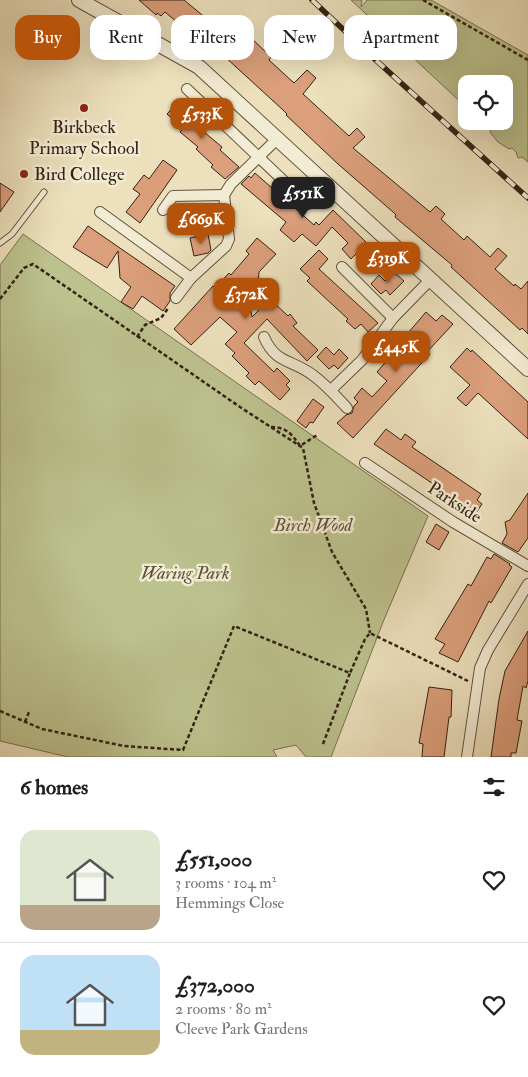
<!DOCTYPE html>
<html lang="en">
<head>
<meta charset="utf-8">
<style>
	:root { --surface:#fff; --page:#f6f6f6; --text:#202124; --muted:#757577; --line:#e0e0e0; --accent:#b45309 }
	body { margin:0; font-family:"IM FELL Double Pica",serif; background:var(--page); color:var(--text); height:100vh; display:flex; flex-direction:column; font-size:19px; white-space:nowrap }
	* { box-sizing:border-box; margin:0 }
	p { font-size:16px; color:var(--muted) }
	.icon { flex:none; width:28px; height:28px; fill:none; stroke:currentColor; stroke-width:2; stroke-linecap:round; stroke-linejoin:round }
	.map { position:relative; height:757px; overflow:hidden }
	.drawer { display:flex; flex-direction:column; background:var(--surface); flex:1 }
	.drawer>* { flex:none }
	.hud { position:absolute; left:15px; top:15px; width:499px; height:45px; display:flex; gap:10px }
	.fabs { position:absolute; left:458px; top:75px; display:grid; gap:10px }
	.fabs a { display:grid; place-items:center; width:55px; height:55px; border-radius:10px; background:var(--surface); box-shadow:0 5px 20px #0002; font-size:25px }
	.price { position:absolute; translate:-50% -42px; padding:0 11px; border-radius:10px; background:var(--accent); color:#fff; font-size:16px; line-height:32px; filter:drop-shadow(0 1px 2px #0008) }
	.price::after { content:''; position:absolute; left:50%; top:30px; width:15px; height:11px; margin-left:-8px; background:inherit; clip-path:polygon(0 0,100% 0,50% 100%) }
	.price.on { background:#222; color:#fff }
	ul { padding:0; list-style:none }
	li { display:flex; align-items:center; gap:15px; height:125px; padding:0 20px }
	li+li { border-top:1px solid var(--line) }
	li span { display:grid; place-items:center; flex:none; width:140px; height:100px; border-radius:15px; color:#555 }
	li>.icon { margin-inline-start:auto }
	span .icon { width:60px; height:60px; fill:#fffc; stroke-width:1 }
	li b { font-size:21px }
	h2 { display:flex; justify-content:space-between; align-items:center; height:60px; padding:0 20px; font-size:21px }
	.pill { padding:0 18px; border-radius:15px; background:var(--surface); box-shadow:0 5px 20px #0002; font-size:18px; line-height:45px }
	.pill.on { background:var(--accent); color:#fff }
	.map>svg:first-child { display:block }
</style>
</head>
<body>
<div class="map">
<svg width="528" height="757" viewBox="0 0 528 757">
	<rect width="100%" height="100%" fill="#ede1bd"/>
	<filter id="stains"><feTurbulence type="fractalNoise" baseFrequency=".004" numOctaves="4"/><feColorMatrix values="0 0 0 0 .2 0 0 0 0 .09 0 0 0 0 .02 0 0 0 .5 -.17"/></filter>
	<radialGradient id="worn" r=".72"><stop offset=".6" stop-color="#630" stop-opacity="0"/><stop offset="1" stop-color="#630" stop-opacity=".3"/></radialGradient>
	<!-- green -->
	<g fill="#bcc28e" stroke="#787250">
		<path d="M351 0H362L361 7 367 0H431L528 55V162L522 157 518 158 516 152 512 148 509 149 498 142 490 132 491 130 481 121H504V84H466V107Z"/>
		<path d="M23 234 428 516 383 622 331 757H306L296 745 273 750 277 757H68L0 741V265Z"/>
	</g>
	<!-- building -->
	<g fill="#db9f7b" stroke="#332113">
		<path d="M139 0H184L213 24 216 21 240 41 247 34 271 57 269 60 294 83 307 70 316 78 303 94 349 136 357 128 365 137 353 148 430 212 436 206 445 214 441 219 464 240 467 236 490 257 498 248 507 256 495 269 514 286 515 284 521 289 528 281V334L522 328 520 330 451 267 452 265 395 217 396 215 393 212 338 164 286 115 287 114 283 110 212 45 197 33 195 35 191 31 190 33 165 12 161 16 157 13 156 15Z"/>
		<path d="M180 100 193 112 190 116 206 130 204 132 222 147 220 150 239 167 225 179 211 167 213 165 196 149 198 147 180 132 183 128 167 114Z"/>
		<path d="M163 160 177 170 140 223 126 212 140 194 133 189 144 175 149 179Z"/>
		<path d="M255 173 314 225 316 222 319 225 333 210 367 243 351 259 342 249 348 243 332 227 316 246 302 234 294 242 280 230 286 222 241 184 249 176 251 178Z"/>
		<path d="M0 183 14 192 0 212Z"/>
		<path d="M210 206 213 221 208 222 210 232 198 234 193 210Z"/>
		<path d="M88 226 175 286 170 293V301L163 311 142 296 133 309 121 302 131 287 120 278 118 251 107 268 73 247Z"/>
		<path d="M208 234 211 250 208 253 194 256 190 238Z"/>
		<path d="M257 238 276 254 259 272 258 284H246L252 317 270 299 288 316 290 314 297 323 293 326 318 350 307 361 267 319 244 343 274 372 277 368 290 381 286 385 290 389 280 400 259 381 255 385 246 376 249 373 232 356 235 353 225 344 237 332 220 317 191 345 174 329 213 286 215 288 229 273 231 275 249 254 246 251Z"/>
		<path d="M319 250 328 259 319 269 378 323 368 332 361 324 355 329 346 321 348 319 307 281 310 278 300 269Z"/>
		<path d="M394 272 404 281 390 295 386 290 381 294 371 284 379 275 385 281Z"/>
		<path d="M426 312 436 321 442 315 453 324 427 352 430 354 353 438 337 423 346 415 352 413 354 406 358 402 354 398 362 388 372 397 387 381 377 372 395 351 403 359 418 342 408 333Z"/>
		<path d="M326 347 334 355 339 349 348 358 338 369 334 365 329 369 317 357Z"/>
		<path d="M467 348 471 352 472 350 528 402V439L478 393 466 406 457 398 470 385 450 367Z"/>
		<path d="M313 399 324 407 313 423 310 422 306 428 297 421Z"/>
		<path d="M386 429 401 440 405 434 416 442 412 447 481 494 477 500 482 504 476 513 374 444Z"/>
		<path d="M528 493V538L518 552 502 543 507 534 505 522 510 520Z"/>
		<path d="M436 524 449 532 439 550 426 542Z"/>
		<path d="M494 554 510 564 509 565 512 567 491 603 489 601 458 662 439 653 445 644 435 639 468 584 471 586 487 557 491 559Z"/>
		<path d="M528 631V681L526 688 523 686 517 720 522 721 516 753H511V757H491L499 699 505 671Z"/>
		<path d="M429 687 452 690 451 717H449L444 757H422L423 744 419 743Z"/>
	</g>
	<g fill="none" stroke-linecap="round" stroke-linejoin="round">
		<defs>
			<path id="service" d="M0 243 12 234 44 192"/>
			<g id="minor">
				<path d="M187 89 308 204"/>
				<path d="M163 210 173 196 224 195"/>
				<path d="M100 212 191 278 226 246 229 239 224 195 231 184 278 138"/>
				<path d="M342 267 393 318"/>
				<path d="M176 298 191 278"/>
				<path d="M264 337C276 365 293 359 314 376 326 385 337 397 347 408"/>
				<path d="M331 390 362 360 393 318 430 280"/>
				<path d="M365 463 453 522 528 566"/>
				<path d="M467 757 480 668 488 650 528 584"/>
			</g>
			<path id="tertiary" d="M79 0 199 67 528 369"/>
		</defs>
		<!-- service casing -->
		<use href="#service" stroke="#62513e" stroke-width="7"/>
		<!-- minor casing -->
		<use href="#minor" stroke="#62513e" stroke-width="12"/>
		<!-- tertiary casing -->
		<use href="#tertiary" stroke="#62513e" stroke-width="16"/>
		<!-- path -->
		<g stroke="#332113" stroke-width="2.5" stroke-dasharray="4 2.5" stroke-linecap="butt">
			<path d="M423 0 528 60"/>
			<path d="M0 299 24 268 33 264 240 407 303 448 314 503 332 552 366 609 370 633"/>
			<path d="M137 337 145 325 161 318 169 307"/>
			<path d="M271 427C286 427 292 434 300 446L317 435"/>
			<path d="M0 711 42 729 124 746 183 750 234 626 350 673 365 639 370 633 468 681"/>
			<path d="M25 722 29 712"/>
			<path d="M323 744 350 673"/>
		</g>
		<!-- service -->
		<use href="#service" stroke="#f3ecd4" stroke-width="5"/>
		<!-- minor -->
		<use href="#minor" stroke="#f3ecd4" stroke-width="10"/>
		<!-- tertiary -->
		<use href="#tertiary" stroke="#f3ecd4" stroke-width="14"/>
		<defs>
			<path id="rail" d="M312 0 379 63 528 198"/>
		</defs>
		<!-- rail casing -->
		<use href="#rail" stroke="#332113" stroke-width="5.5"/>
		<!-- rail -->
		<use href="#rail" stroke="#f3ecd4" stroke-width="4" stroke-dasharray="11" stroke-linecap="butt"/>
	</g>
	<!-- markers -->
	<g fill="#8f2418" stroke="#f3ecd4" stroke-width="2">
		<circle cx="84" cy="108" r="5"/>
		<circle cx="24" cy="174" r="5"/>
	</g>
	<g text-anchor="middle" stroke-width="5" stroke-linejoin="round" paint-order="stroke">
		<!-- poi labels -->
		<g font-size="18" fill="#332113" stroke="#f3ecd4">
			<text x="84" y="133">Birkbeck<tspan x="84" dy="21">Primary School</tspan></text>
			<text x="34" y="180" text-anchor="start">Bird College</text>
		</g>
		<!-- street labels -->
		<g font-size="18" fill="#332113" stroke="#f3ecd4">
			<text transform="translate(455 502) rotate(33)" y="6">Parkside</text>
		</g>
		<!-- park labels -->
		<g font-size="18" font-style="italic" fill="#5c5138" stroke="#f3ecd4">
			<text x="313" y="531">Birch Wood</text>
			<text x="185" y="579">Waring Park</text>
		</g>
	</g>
	<rect width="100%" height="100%" filter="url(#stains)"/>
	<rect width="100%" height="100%" fill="url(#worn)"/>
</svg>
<div class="fabs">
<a><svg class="icon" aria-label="locate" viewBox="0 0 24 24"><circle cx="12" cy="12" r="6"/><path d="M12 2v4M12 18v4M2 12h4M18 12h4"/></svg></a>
</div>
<b class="price" style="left:202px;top:140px">£533K</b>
<b class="price on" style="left:303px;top:219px">£551K</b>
<b class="price" style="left:201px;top:245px">£669K</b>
<b class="price" style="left:388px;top:284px">£319K</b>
<b class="price" style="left:246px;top:320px">£372K</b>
<b class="price" style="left:396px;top:373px">£445K</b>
<div class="hud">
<a class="pill on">Buy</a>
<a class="pill">Rent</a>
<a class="pill">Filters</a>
<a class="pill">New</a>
<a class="pill">Apartment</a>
</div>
</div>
<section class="drawer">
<h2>6 homes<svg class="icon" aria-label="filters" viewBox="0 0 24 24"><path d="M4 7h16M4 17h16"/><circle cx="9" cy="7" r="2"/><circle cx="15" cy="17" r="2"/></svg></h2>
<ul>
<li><span style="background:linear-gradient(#dfe7d0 75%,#b9a48a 0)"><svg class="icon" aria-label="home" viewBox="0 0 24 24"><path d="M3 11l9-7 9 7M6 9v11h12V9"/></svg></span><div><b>£551,000</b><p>3 rooms · 104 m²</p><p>Hemmings Close</p></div><svg class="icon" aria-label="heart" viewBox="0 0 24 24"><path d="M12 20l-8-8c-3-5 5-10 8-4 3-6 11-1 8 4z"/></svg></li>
<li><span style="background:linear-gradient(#bfe0f5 75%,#c2b280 0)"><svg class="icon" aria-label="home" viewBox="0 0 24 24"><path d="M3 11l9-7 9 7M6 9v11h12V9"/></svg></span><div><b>£372,000</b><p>2 rooms · 80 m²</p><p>Cleeve Park Gardens</p></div><svg class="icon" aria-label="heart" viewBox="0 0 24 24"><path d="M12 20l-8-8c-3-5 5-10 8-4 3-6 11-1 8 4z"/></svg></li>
</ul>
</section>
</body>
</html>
